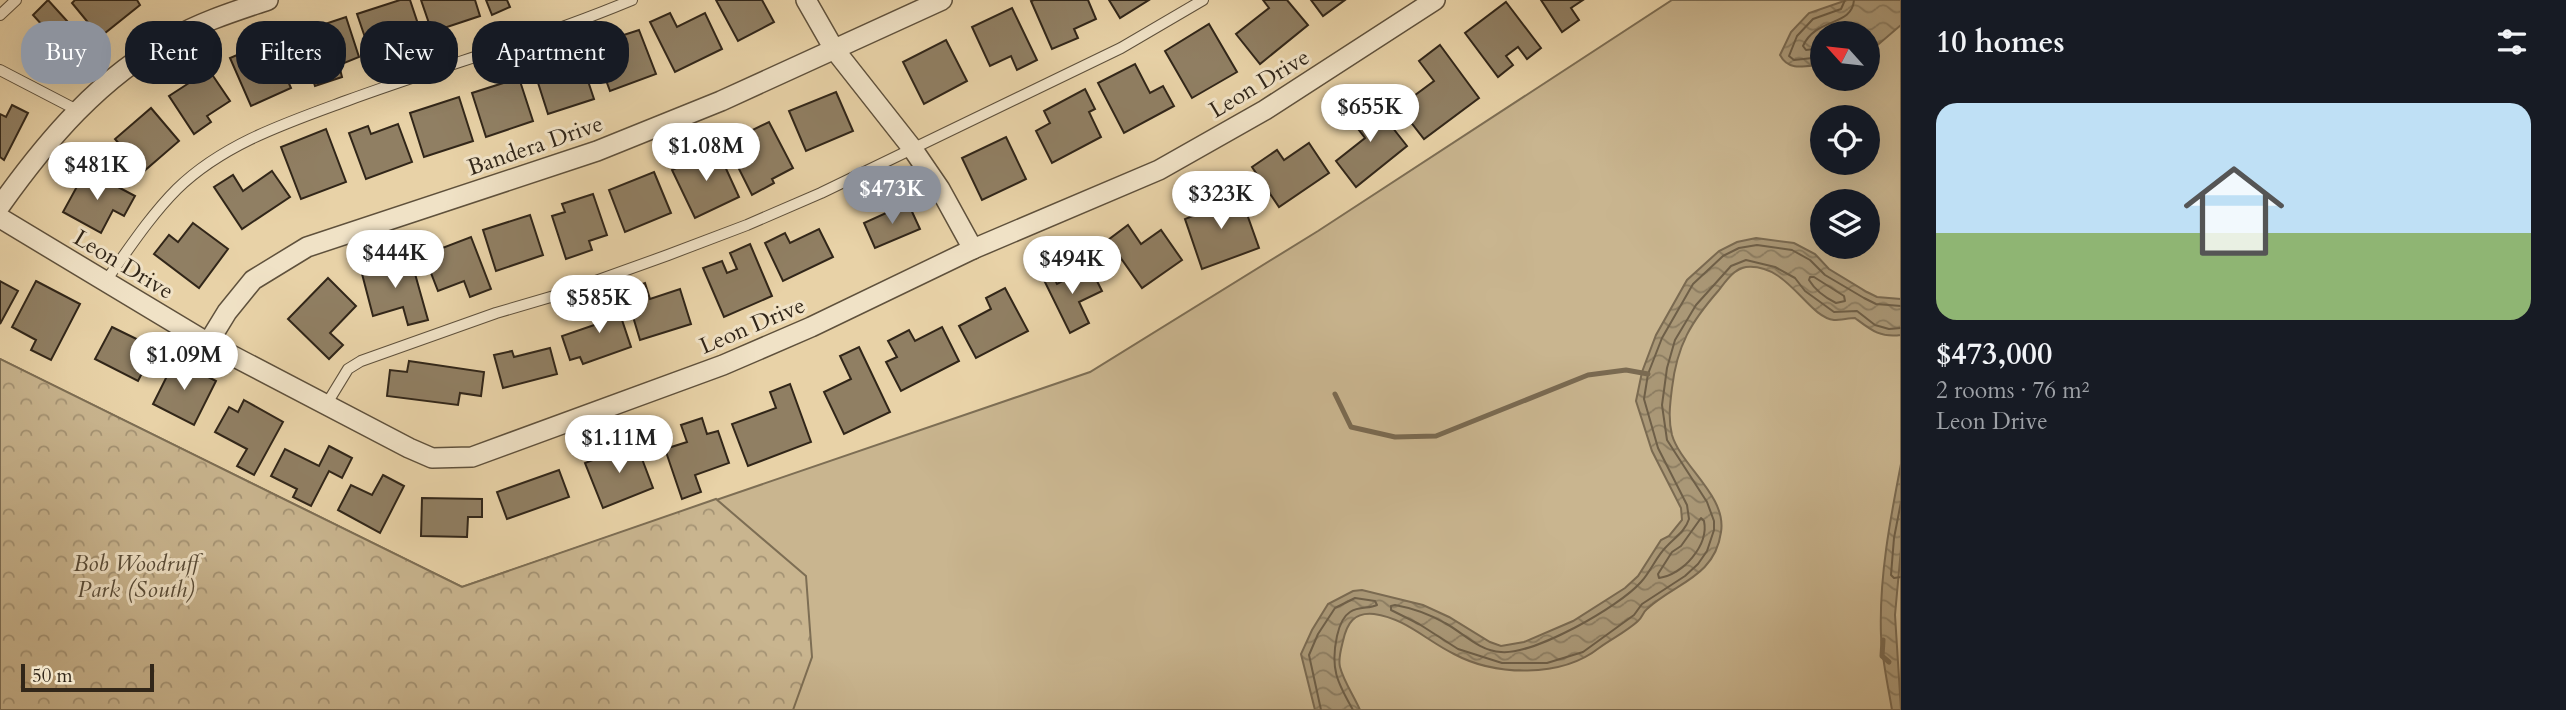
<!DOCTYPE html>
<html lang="en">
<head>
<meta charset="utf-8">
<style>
	:root { --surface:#171b24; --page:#20242c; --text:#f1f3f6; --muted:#9ea1a6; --accent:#8c9099 }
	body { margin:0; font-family:Cardo,serif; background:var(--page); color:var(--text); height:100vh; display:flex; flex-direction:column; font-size:26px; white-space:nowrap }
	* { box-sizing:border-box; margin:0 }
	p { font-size:23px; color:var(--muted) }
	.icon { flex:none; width:38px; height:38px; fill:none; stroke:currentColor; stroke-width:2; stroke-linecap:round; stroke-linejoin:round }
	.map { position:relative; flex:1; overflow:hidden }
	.panel { display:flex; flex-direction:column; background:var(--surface); width:665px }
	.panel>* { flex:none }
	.hud { position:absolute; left:21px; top:21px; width:665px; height:63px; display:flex; gap:14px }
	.needle { width:46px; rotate:297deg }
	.fabs { position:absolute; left:1810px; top:21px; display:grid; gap:14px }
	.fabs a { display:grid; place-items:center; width:70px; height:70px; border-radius:50%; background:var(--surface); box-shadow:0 7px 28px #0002; font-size:35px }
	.scale { position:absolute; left:21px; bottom:18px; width:133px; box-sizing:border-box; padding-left:7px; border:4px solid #312619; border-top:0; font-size:19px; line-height:24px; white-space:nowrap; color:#312619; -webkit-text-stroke:5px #f0e2c6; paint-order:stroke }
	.price { position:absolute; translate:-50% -60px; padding:0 16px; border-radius:24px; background:#fff; color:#222; font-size:23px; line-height:46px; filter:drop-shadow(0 2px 4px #0008) }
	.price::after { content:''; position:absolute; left:50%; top:42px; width:21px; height:16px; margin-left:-10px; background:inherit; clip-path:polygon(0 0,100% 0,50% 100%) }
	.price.active { background:var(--accent); color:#fff }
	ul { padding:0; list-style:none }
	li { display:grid; align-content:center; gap:14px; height:371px; padding:0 35px }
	li span { display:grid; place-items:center; height:217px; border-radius:21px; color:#555 }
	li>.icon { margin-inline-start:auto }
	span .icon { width:126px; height:126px; fill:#fffc; stroke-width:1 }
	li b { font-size:30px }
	h2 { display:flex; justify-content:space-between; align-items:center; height:84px; padding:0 35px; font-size:30px }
	.chip { padding:0 24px; border-radius:28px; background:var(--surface); box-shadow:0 7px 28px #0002; font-size:24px; line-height:63px }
	.chip.active { background:var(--accent); color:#fff }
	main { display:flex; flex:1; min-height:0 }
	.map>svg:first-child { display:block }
</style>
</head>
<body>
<main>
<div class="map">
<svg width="1901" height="710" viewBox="0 0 1901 710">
	<defs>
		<pattern id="forest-crowns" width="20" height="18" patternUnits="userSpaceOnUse" patternTransform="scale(1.75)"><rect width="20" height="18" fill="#c9b58f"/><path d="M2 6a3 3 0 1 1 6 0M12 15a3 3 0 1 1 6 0" fill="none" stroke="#a49374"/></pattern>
		<pattern id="water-waves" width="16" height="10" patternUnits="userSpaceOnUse" patternTransform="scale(1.75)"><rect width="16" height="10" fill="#aa9877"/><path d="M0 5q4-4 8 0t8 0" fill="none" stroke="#8b7c61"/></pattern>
	</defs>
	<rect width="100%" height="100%" fill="#e8d2a7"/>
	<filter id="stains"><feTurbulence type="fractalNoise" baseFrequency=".00286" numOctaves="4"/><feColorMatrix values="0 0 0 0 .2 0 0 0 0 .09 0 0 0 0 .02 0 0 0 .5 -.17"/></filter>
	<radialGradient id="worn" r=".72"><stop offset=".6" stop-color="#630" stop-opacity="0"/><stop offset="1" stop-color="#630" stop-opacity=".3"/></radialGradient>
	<!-- green -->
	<path fill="#c9b58f" stroke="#7d6e54" stroke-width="2" fill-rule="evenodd" d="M1672 0H1901V710H0V359L462 587 1090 372 1318 231ZM1822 33H1867V79H1822ZM1822 117H1867V163H1822ZM1822 201H1867V247H1822Z"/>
	<!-- forest -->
	<path fill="url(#forest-crowns)" stroke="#7d6e54" stroke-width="2" d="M0 359 462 587 716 499 806 576 812 657 793 710H0Z"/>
	<!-- water -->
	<g fill="url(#water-waves)" stroke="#7a6a51" stroke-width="2">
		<path d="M1847 0H1901V25L1873 49 1867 48V33H1822V64C1805 66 1789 72 1780 55L1791 32 1809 13Z"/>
		<path d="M1756 238 1794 243 1815 254 1829 269 1867 292 1877 297 1901 299V335C1880 338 1871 330 1855 318 1849 318 1841 320 1834 320 1807 317 1788 263 1746 267 1734 269 1726 281 1719 290 1691 322 1677 345 1672 388 1670 404 1668 419 1672 435 1681 466 1727 496 1721 532 1715 577 1675 583 1647 609 1643 612 1642 618 1638 621 1626 632 1611 639 1599 648 1561 678 1495 676 1454 654 1427 641 1405 618 1374 614 1354 612 1347 623 1343 641 1341 649 1338 659 1340 667 1344 682 1354 696 1360 710H1315L1301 654 1312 630 1328 604 1353 591 1362 590 1423 605 1449 617 1490 642 1501 646 1524 642 1573 621 1625 588 1638 576 1661 540 1669 536 1682 520 1681 508 1652 451 1636 401 1642 372 1656 335 1687 280 1719 251 1737 242Z"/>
		<path d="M1901 464V549L1895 615 1901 710H1892C1888 685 1882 660 1881 635 1879 578 1890 520 1901 464Z"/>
	</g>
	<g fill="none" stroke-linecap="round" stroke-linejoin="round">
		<!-- shore -->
		<g stroke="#6e5f48" stroke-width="2">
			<path d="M1822 48 1806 50 1803 46C1816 17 1852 27 1854 0"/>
			<path d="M1822 57 1794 60 1789 56 1797 36 1813 19 1841 9 1845 0"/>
			<path d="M1810 277H1814L1844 296 1845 301 1836 303C1826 298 1815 290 1809 280Z"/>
			<path d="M1901 306 1876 304 1864 298 1825 275 1810 260 1792 250 1757 245 1739 248 1723 256 1693 284 1662 338 1648 374 1644 399 1658 448 1687 505 1689 519C1685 532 1674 538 1666 547 1656 557 1651 571 1641 582 1619 607 1534 655 1501 652 1479 651 1462 632 1445 623 1429 614 1412 608 1395 605L1391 606V610L1419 624 1458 649 1502 663H1547L1583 652 1634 615 1642 604 1685 576 1698 564 1707 551 1714 530V521L1707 502 1667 440 1662 405 1667 368 1675 340 1696 305 1731 266 1746 260 1775 267 1795 278 1805 291 1834 312 1857 311 1875 325 1889 329 1901 328"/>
			<path d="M1901 502 1894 538 1891 575 1894 578 1901 577"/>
			<path d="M1701 518 1704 521C1709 545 1683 575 1659 578L1658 574 1672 552 1681 546Z"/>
			<path d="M1321 710 1309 655 1318 634 1335 608 1355 598 1375 601 1377 605C1369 609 1359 606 1350 612 1342 617 1339 627 1337 636 1330 668 1337 682 1353 710"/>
		</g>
		<!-- stream -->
		<g stroke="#7a6a51" stroke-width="5">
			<path d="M1335 394 1351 427 1395 437 1436 436 1588 375 1626 370 1648 374"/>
			<path d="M1883 640 1882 656 1889 662"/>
		</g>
	</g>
	<!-- building -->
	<g fill="#907f63" stroke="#312619" stroke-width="2">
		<path d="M48 0 87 43 51 76 24 46 44 27 33 15Z"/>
		<path d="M75 0H137L140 5 100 37 72 3Z"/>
		<path d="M400 0H410L421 33 410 37 407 29 386 36 391 51 372 58 357 14Z"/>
		<path d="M421 0H475L480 16 432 32Z"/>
		<path d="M486 0H507L510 7 492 15Z"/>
		<path d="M716 0H762L774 22 738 41Z"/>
		<path d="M1034 0H1088L1096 19 1074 29 1078 38 1052 49 1031 1Z"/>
		<path d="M1109 0H1149L1120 18Z"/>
		<path d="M1263 0H1287L1308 25 1260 64 1236 34 1269 8Z"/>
		<path d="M1311 0H1345L1323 16Z"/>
		<path d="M1541 0H1583L1571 8 1579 20 1562 32Z"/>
		<path d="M1506 2 1541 48 1527 59 1518 47 1506 56 1513 65 1498 77 1465 33Z"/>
		<path d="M1012 8 1037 60 1017 70 1011 56 990 66 972 27Z"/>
		<path d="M670 13 677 27 705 13 722 49 675 72 650 22Z"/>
		<path d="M346 17 359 57 339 65 342 77 315 86 298 33Z"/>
		<path d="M1209 24 1237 72 1192 98 1165 51Z"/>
		<path d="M639 30 656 74 610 91 593 45Z"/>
		<path d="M946 40 967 81 924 104 903 62Z"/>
		<path d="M270 41 291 88 251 106 230 58Z"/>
		<path d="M1440 45 1479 98 1424 139 1399 107 1434 81 1419 61Z"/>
		<path d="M552 58 556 69 581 60 594 99 548 114 532 64Z"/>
		<path d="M1135 64 1150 93 1163 86 1174 106 1124 133 1098 83Z"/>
		<path d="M209 70 230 101 207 116 211 122 194 134 169 96Z"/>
		<path d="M519 78 533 121 486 137 472 93Z"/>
		<path d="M1085 89 1095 109 1089 112 1101 137 1052 163 1036 131 1050 123 1044 111Z"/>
		<path d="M836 92 853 131 806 151 789 111Z"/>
		<path d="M459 97 473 141 424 157 410 113Z"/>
		<path d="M1370 99 1407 146 1356 187 1336 161 1365 138 1348 116Z"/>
		<path d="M12 105 28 113 4 160 0 157V114L6 117Z"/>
		<path d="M151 108 179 141 143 172 115 139Z"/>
		<path d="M769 122 793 168 772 179 774 183 752 195 726 143Z"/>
		<path d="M398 124 412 162 366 179 349 133 368 126 371 134Z"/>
		<path d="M326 129 346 182 301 199 281 147Z"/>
		<path d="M1006 137 1026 179 982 200 962 158Z"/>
		<path d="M1309 143 1329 173 1279 207 1252 167 1277 150 1284 160Z"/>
		<path d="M717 149 739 197 695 218 672 170Z"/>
		<path d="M86 170 135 196 124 216 113 210 101 233 63 212Z"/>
		<path d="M272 171 290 197 242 229 214 187 233 175 243 191Z"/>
		<path d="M654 172 671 213 625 232 609 190Z"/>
		<path d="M1220 188 1227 208 1243 203 1259 248 1202 269 1185 219 1208 210 1202 194Z"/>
		<path d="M593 194 607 235 589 241 592 250 566 259 552 216 565 212 562 204Z"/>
		<path d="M908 203 920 229 875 248 864 223Z"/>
		<path d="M530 215 543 255 496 271 483 230Z"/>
		<path d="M193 223 228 249 199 288 154 254 169 235 178 242Z"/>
		<path d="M1128 225 1141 244 1161 230 1182 260 1142 288 1108 240Z"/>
		<path d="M819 229 833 257 783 281 765 243 785 233 790 243Z"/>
		<path d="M471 237 491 289 470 297 464 281 438 291 424 255Z"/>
		<path d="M750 244 772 296 724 317 703 268 722 261 727 273 737 269 730 253Z"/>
		<path d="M410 256 428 320 408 325 403 307 373 316 361 270Z"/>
		<path d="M1090 267 1102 291 1079 302 1089 323 1070 333 1040 272 1049 268 1057 284Z"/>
		<path d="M328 278 356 306 330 333 343 345 329 359 288 319Z"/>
		<path d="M0 281 18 291 0 324Z"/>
		<path d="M36 281 80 304 51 360 31 350 36 340 12 327Z"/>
		<path d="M645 283 650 299 680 289 691 324 640 340 625 290Z"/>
		<path d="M1005 288 1028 331 976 358 959 326 991 309 986 298Z"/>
		<path d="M614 296 631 347 583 364 580 357 570 360 562 336 600 323 594 303Z"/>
		<path d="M112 327 155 348 138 381 95 359Z"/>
		<path d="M942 327 959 361 901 391 886 362 897 357 888 341 909 330 915 341Z"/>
		<path d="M859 347 890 412 844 434 824 392 851 379 840 356Z"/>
		<path d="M550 348 557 374 503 388 494 355 512 351 514 357Z"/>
		<path d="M175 360 216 381 194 425 153 404Z"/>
		<path d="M409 361 484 372 481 396 460 393 458 405 387 396 390 370 407 372Z"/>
		<path d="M790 384 811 442 748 466 732 424 776 408 770 392Z"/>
		<path d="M244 400 283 422 254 475 237 466 247 449 215 432 229 407 238 412Z"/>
		<path d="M702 418 707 434 718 431 729 463 695 475 701 492 682 499 665 449 687 442 681 425Z"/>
		<path d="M636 443 653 488 603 508 585 463Z"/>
		<path d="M329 446 352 458 342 478 329 471 311 506 293 497 297 489 271 476 285 449 319 466Z"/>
		<path d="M559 470 569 497 507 519 497 492Z"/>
		<path d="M383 475 404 486 380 533 338 510 351 485 372 495Z"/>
		<path d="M422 498 482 499V517H468L467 537 421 536Z"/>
	</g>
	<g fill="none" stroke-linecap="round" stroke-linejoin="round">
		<defs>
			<g id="service">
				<path d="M0 15 16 0"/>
				<path d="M0 70 77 110"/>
				<path d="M105 282C128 250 150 216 177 189 223 144 286 123 346 101 441 66 539 39 632 0"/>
				<path d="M326 405 348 369 361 361 496 313 554 296 668 255 747 225 821 193 1121 48 1203 0"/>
			</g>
			<g id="minor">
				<path d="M806 0 834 49 912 148 940 189 973 249"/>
				<path d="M0 206C47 140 100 77 173 38 203 21 236 11 268 0"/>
				<path d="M0 218 208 343 409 448 432 458 472 457 723 365 811 327 973 249 1159 170 1265 110 1435 0"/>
				<path d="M208 343 227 312 253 280 307 247 597 151 721 101 942 0"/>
			</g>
		</defs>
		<!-- service casing -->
		<use href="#service" stroke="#5f513c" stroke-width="12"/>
		<!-- minor casing -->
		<use href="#minor" stroke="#5f513c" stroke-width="22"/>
		<!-- service -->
		<use href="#service" stroke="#f0e2c6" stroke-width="10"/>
		<!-- minor -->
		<use href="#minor" stroke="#f0e2c6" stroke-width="19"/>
	</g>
	<g text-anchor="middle" stroke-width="6" stroke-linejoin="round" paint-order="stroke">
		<!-- street labels -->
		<g font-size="23" fill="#312619" stroke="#f0e2c6">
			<text transform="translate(1259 83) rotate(-31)" y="8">Leon Drive</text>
			<text transform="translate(535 145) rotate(-19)" y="8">Bandera Drive</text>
			<text transform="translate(124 264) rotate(31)" y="8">Leon Drive</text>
			<text transform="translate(752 325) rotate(-23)" y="8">Leon Drive</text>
		</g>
		<!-- park labels -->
		<g font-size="23" font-style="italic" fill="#574a36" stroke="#f0e2c6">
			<text x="136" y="571">Bob Woodruff<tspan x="136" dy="26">Park (South)</tspan></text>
		</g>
	</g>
	<rect width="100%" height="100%" filter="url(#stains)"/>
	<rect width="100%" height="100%" fill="url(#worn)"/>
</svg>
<div class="fabs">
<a><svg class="needle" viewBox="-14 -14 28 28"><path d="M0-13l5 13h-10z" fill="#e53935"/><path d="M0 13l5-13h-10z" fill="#9ea1a6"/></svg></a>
<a><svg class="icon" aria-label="locate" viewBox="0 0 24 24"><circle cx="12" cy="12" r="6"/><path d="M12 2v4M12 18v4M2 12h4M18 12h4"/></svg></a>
<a><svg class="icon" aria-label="layers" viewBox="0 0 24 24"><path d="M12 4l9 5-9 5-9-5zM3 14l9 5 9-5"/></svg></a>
</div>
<div class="scale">50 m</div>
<b class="price" style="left:1370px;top:144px">$655K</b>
<b class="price" style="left:706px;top:183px">$1.08M</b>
<b class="price" style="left:97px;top:202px">$481K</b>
<b class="price active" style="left:892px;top:226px">$473K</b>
<b class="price" style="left:1221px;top:231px">$323K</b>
<b class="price" style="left:395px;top:290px">$444K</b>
<b class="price" style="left:1072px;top:296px">$494K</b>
<b class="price" style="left:599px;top:335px">$585K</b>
<b class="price" style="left:184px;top:392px">$1.09M</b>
<b class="price" style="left:619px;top:475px">$1.11M</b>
<div class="hud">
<a class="chip active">Buy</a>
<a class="chip">Rent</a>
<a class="chip">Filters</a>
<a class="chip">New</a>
<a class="chip">Apartment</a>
</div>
</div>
<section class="panel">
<h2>10 homes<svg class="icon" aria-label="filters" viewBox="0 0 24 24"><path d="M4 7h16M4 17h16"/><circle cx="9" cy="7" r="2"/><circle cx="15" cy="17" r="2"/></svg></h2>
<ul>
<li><span style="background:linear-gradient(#bfe0f5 60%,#8fb573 0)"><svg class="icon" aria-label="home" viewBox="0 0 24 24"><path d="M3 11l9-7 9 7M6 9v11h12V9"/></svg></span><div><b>$473,000</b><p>2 rooms · 76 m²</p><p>Leon Drive</p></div></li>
</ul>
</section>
</main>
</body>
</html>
